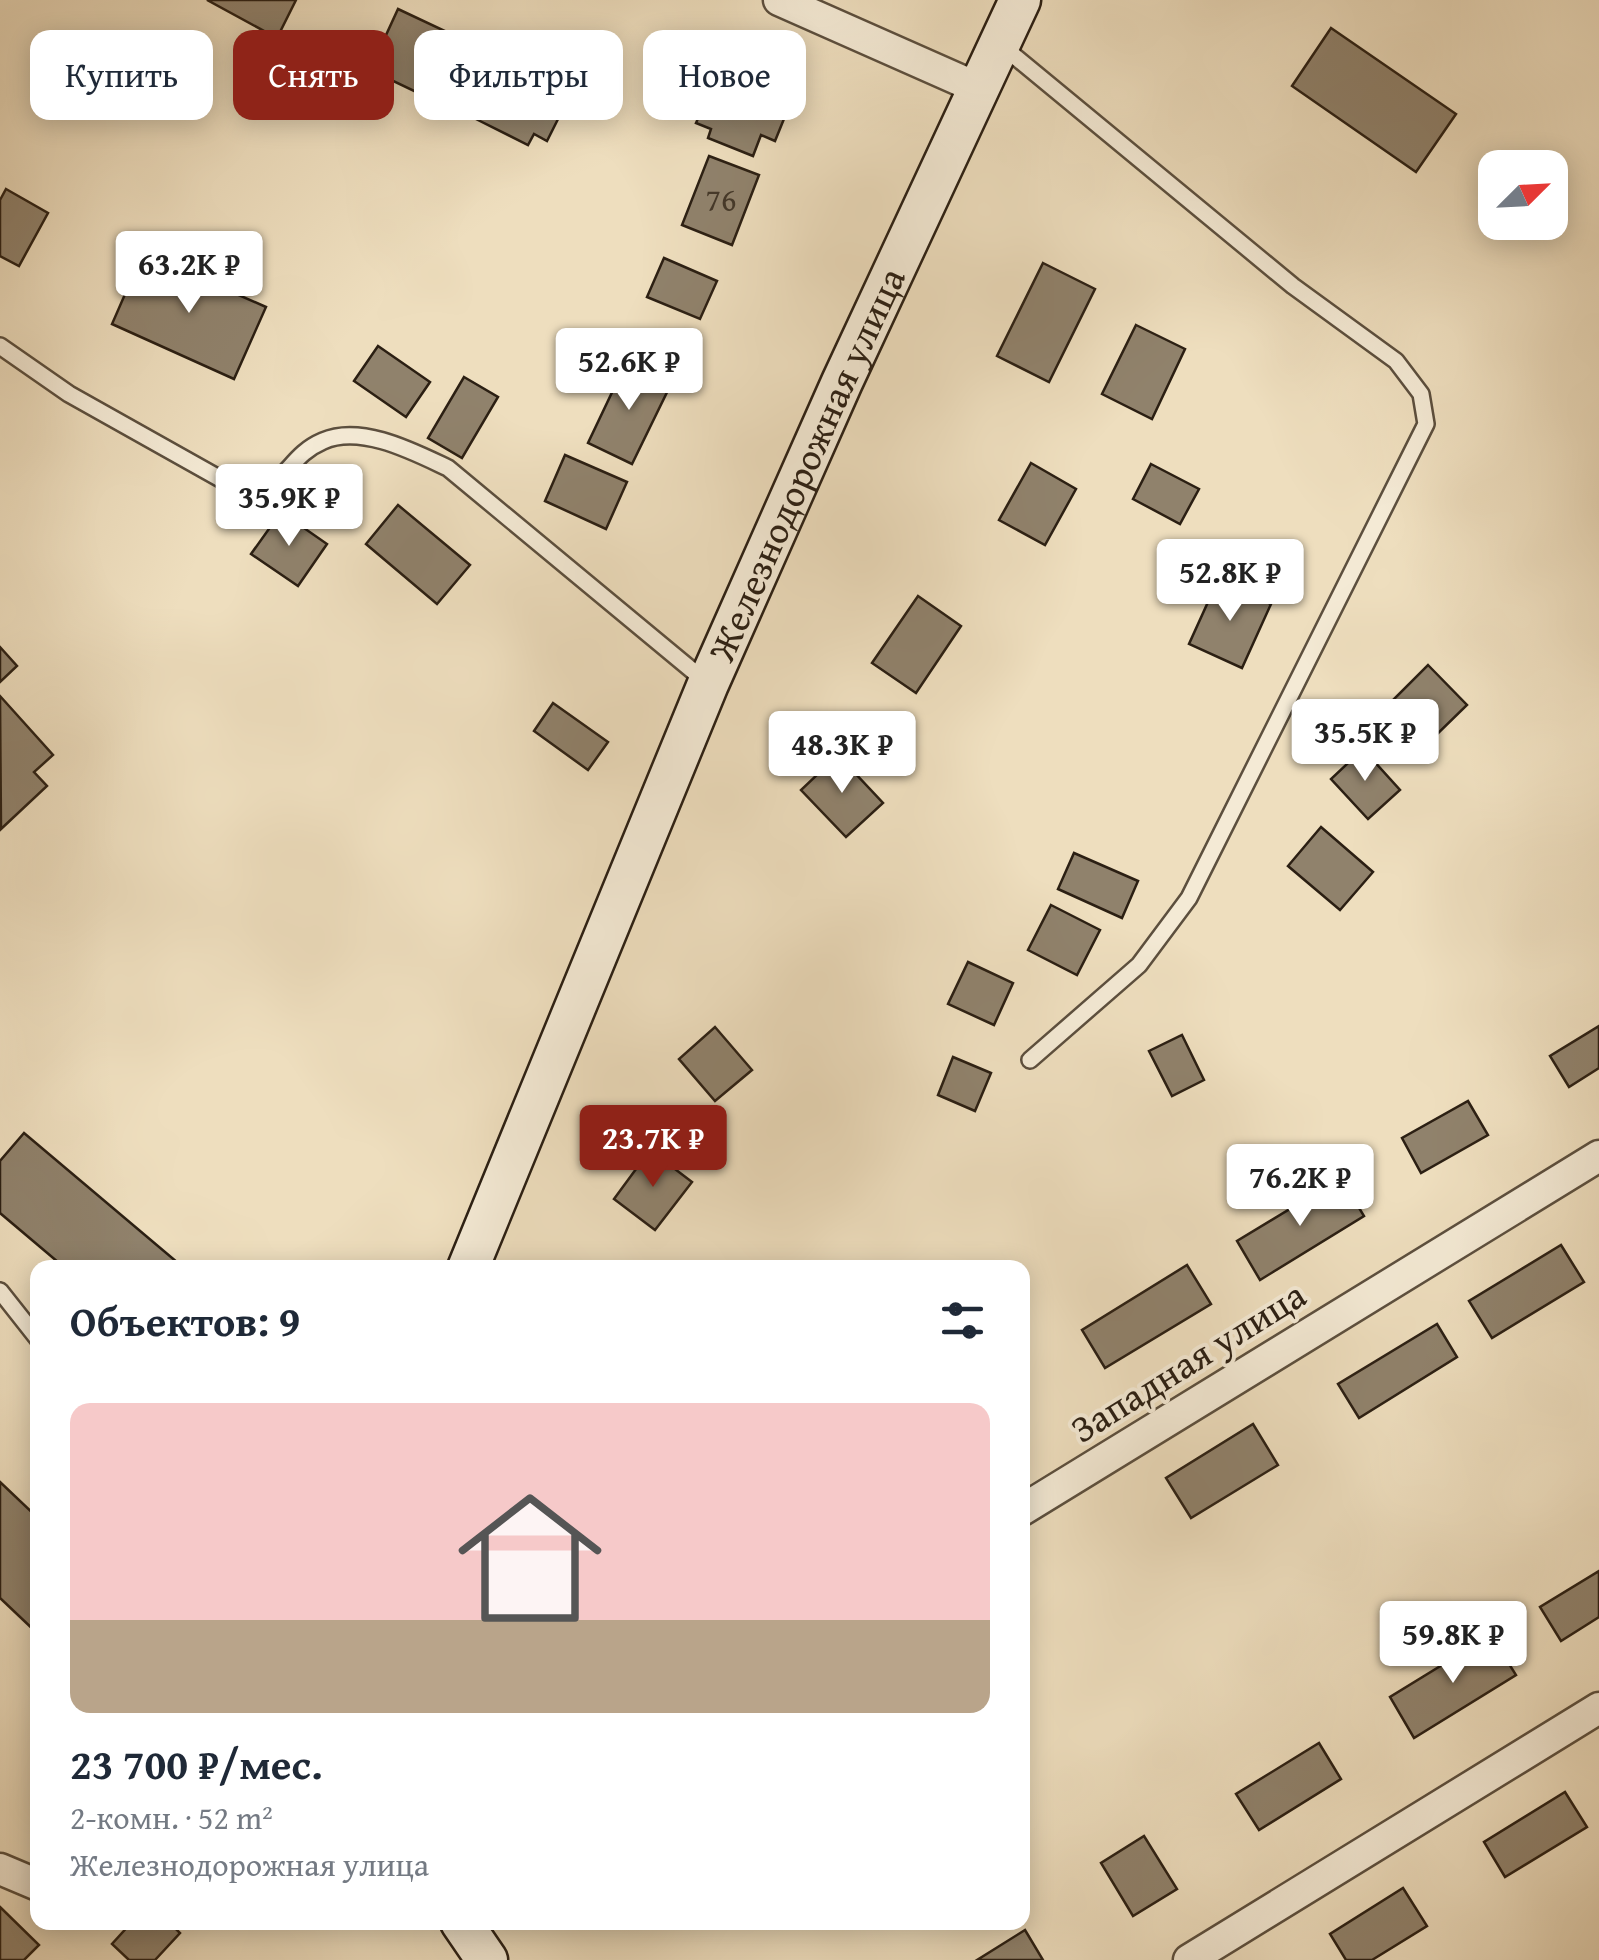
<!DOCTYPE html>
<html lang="ru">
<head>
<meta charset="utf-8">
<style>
	:root { --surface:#fff; --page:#f6f6f7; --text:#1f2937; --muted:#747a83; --line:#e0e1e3; --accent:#8f2418 }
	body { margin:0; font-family:"Gentium Book Plus",serif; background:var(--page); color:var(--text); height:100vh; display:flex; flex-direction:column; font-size:38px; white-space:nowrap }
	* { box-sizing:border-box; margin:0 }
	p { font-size:32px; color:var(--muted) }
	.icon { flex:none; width:55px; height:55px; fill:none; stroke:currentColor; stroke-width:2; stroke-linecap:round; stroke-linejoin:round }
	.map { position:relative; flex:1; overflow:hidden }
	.details { position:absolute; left:30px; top:1260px; width:1000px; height:670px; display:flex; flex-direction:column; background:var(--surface); border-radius:20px; box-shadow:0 5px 25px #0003 }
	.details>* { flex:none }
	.guide { position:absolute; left:30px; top:30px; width:1000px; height:90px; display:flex; gap:20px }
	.needle { width:65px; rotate:66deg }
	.controls { position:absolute; left:1478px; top:150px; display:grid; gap:20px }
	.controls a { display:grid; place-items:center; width:90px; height:90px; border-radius:20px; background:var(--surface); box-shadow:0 5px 25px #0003; font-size:50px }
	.price { position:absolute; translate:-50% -85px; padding:0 22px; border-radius:10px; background:#fff; color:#222; font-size:32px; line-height:65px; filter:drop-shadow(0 2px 5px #0008) }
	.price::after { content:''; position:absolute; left:50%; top:60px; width:30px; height:22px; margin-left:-15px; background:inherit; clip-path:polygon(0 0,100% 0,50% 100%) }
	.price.current { background:var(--accent); color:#fff }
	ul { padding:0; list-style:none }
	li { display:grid; align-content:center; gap:20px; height:530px; padding:0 40px }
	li+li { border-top:2px solid var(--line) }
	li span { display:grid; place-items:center; height:310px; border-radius:20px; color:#555 }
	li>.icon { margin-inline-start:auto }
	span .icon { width:180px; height:180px; fill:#fffc; stroke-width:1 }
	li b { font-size:42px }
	h2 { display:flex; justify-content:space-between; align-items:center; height:120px; padding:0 40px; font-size:42px }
	.pill { padding:0 35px; border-radius:20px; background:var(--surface); box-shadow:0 5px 25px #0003; font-size:35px; line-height:90px }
	.pill.current { background:var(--accent); color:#fff }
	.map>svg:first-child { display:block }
</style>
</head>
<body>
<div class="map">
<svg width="1599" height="1960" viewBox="0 0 1599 1960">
	<rect width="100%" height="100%" fill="#eedebe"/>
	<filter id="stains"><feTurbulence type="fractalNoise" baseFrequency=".002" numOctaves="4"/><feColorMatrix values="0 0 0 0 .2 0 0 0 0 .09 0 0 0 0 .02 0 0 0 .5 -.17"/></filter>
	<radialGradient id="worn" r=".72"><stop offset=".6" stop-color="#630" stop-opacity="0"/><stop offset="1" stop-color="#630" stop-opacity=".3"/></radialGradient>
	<!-- building -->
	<g fill="#90826c" stroke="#2b1f13" stroke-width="2.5">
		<path d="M207 0H296L277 38Z"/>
		<path d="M398 9 462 39 433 100 370 70Z"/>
		<path d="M1331 28 1456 114 1416 172 1292 86Z"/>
		<path d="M512 42 580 75 547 141 534 134 528 145 474 118Z"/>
		<path d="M715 79 788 109 775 141 761 135 753 156 708 138 711 129 696 123Z"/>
		<path d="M709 156 759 175 732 245 682 225Z"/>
		<path d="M6 189 48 213 19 266 0 256V200Z"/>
		<path d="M143 253 266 307 234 379 112 324Z"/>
		<path d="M664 258 717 281 700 319 647 297Z"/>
		<path d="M1043 263 1095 289 1049 382 997 356Z"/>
		<path d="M1136 325 1185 349 1152 419 1102 394Z"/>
		<path d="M378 346 430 382 406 417 354 381Z"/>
		<path d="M626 363 671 384 632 464 588 443Z"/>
		<path d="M464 377 498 397 462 458 428 438Z"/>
		<path d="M565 455 627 482 606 529 545 501Z"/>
		<path d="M1031 463 1076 489 1045 545 999 520Z"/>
		<path d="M1151 464 1199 489 1180 524 1133 499Z"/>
		<path d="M398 505 470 565 437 604 366 544Z"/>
		<path d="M281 512 327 544 298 586 251 554Z"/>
		<path d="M1218 580 1271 604 1242 668 1189 644Z"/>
		<path d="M918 596 961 626 916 693 872 663Z"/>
		<path d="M0 647 17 666 0 682Z"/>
		<path d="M1428 665 1467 705 1427 744 1389 704Z"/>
		<path d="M0 696 53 755 34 772 47 786 1 829Z"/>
		<path d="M553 703 608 742 588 770 534 731Z"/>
		<path d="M1363 749 1400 790 1368 819 1331 779Z"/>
		<path d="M838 755 883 803 846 837 801 790Z"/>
		<path d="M1321 827 1373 872 1340 910 1288 866Z"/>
		<path d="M1074 853 1138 881 1122 918 1058 889Z"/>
		<path d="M1051 905 1100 930 1077 975 1028 950Z"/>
		<path d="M968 962 1013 983 994 1025 948 1004Z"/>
		<path d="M1599 1026V1068L1569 1087 1550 1056Z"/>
		<path d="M715 1027 752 1070 715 1101 679 1059Z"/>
		<path d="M1182 1035 1204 1080 1172 1096 1149 1051Z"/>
		<path d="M953 1057 991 1073 975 1111 938 1095Z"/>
		<path d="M1468 1101 1488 1135 1421 1173 1402 1138Z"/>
		<path d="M24 1133 184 1268H65L0 1213V1161Z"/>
		<path d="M650 1150 692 1182 655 1230 614 1199Z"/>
		<path d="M1341 1178 1364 1216 1260 1280 1237 1241Z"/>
		<path d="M1561 1245 1584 1282 1492 1338 1469 1301Z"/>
		<path d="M1187 1265 1211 1304 1105 1368 1082 1330Z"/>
		<path d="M1437 1324 1457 1357 1359 1418 1338 1384Z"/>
		<path d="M1253 1424 1278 1465 1191 1518 1166 1478Z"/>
		<path d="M0 1482 38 1518V1634L0 1598Z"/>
		<path d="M1599 1571V1617L1561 1641 1540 1607Z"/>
		<path d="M1491 1635 1516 1675 1414 1738 1390 1697Z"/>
		<path d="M1319 1743 1341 1779 1259 1830 1236 1794Z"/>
		<path d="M1565 1792 1587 1827 1505 1877 1484 1842Z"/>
		<path d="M1144 1836 1177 1889 1133 1916 1101 1863Z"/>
		<path d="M1403 1888 1427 1926 1372 1960H1346L1330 1934Z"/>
		<path d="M0 1907 39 1945 24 1960H0Z"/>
		<path d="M132 1922H169L180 1933 155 1960H129L112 1944Z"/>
		<path d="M1025 1930 1043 1960H977Z"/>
	</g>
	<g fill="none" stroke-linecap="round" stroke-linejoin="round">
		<defs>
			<g id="service">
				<path d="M1001 45 1293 286 1396 361 1421 394 1426 424 1189 898 1139 965 1030 1060"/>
				<path d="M0 346 69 394 233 486C290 496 281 459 323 441 361 424 414 452 448 468L705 681"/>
				<path d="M0 1291 38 1339"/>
			</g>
			<g id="minor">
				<path d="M779 0 980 89"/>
				<path d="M1022 1510 1599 1156"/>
				<path d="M0 1869 38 1885"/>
				<path d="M1189 1960 1599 1708"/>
			</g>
			<g id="secondary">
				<path id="s1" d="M468 1268 708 684 842 382 1020 0"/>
				<path d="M461 1922 487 1960"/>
			</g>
		</defs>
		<!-- service casing -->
		<use href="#service" stroke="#5c4f3e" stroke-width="20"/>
		<!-- minor casing -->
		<use href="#minor" stroke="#5c4f3e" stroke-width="35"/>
		<!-- secondary casing -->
		<use href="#secondary" stroke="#2b1f13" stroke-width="45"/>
		<!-- service -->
		<use href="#service" stroke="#f4ead5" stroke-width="15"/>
		<!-- minor -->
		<use href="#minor" stroke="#f4ead5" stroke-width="30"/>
		<!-- secondary -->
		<use href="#secondary" stroke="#f4ead5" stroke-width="40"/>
	</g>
	<g text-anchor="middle" stroke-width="8" stroke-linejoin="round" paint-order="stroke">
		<!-- number labels -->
		<g font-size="32" fill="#443829">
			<text x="721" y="211">76</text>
		</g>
		<!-- street labels -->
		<g font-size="38" fill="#2b1f13" stroke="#f4ead5">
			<text dy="13" stroke="none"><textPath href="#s1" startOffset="872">Железнодорожная улица</textPath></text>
			<text transform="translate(1188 1362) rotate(-32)" y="13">Западная улица</text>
		</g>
	</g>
	<rect width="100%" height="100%" filter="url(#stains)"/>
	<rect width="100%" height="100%" fill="url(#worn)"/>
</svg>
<div class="controls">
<a><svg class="needle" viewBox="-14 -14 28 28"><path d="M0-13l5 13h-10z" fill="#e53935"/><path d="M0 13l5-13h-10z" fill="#747a83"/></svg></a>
</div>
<b class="price" style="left:189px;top:316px">63.2K ₽</b>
<b class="price" style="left:629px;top:413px">52.6K ₽</b>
<b class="price" style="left:289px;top:549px">35.9K ₽</b>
<b class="price" style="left:1230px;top:624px">52.8K ₽</b>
<b class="price" style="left:1365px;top:784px">35.5K ₽</b>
<b class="price" style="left:842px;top:796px">48.3K ₽</b>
<b class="price current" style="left:653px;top:1190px">23.7K ₽</b>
<b class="price" style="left:1300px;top:1229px">76.2K ₽</b>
<b class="price" style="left:1453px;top:1686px">59.8K ₽</b>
<div class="guide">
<a class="pill">Купить</a>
<a class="pill current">Снять</a>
<a class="pill">Фильтры</a>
<a class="pill">Новое</a>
</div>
<section class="details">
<h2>Объектов: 9<svg class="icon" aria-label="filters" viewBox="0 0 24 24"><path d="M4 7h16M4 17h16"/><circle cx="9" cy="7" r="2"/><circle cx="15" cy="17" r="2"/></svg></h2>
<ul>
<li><span style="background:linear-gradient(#f6c9c9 70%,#b9a48a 0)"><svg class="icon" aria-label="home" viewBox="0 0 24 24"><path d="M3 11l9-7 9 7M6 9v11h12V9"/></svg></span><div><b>23 700 ₽/мес.</b><p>2-комн. · 52 m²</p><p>Железнодорожная улица</p></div></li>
</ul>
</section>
</div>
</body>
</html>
